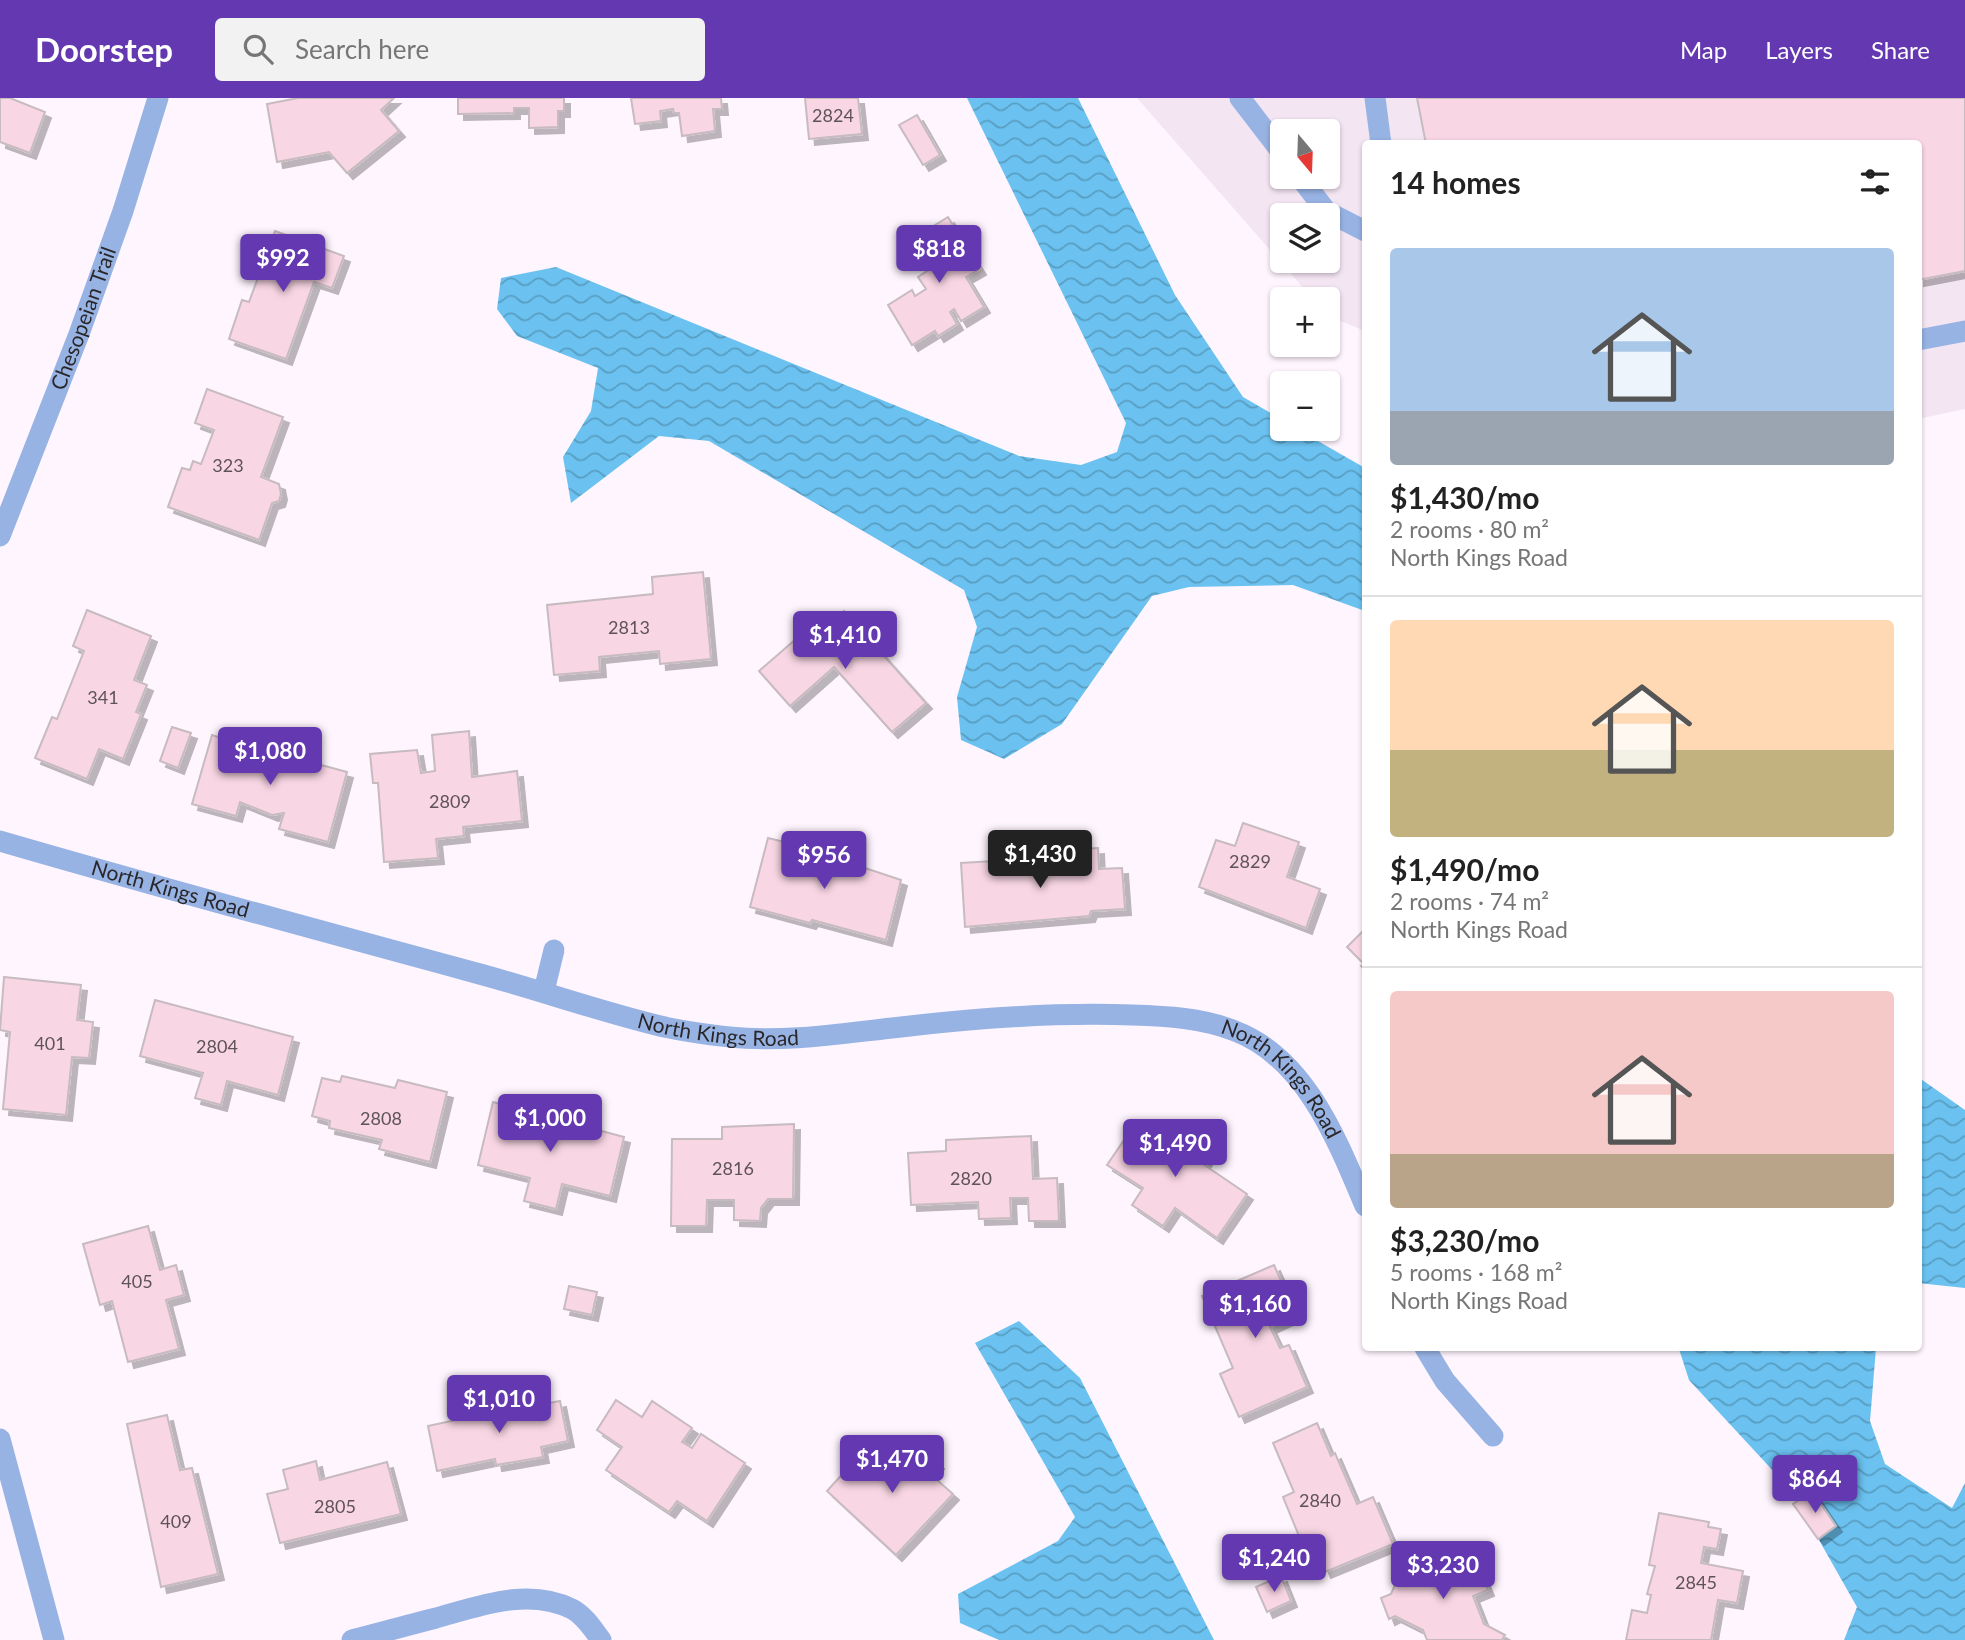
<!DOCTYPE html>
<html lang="en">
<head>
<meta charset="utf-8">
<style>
	:root { --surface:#fff; --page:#f2f2f2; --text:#222; --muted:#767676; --line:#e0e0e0; --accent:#6338b0 }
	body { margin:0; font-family:Lato,sans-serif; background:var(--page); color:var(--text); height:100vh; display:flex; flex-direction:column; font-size:26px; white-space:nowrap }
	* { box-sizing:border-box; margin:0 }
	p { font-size:23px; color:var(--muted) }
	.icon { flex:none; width:38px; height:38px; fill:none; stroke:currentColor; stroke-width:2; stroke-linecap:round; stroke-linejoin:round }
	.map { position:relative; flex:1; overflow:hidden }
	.drawer { position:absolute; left:1362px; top:42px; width:560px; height:1211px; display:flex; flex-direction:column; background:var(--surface); border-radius:7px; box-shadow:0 2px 5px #0004 }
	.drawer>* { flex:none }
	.needle { width:46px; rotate:161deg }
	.fabs { position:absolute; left:1270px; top:21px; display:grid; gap:14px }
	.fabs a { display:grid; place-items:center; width:70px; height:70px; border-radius:7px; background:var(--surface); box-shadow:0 2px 5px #0004; font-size:35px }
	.price { position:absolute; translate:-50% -60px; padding:0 16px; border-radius:7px; background:var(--accent); color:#fff; font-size:23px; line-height:46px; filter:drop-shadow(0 2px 4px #0008) }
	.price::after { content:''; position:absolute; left:50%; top:42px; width:21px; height:16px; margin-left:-10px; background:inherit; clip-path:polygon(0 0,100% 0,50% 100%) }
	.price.active { background:#222; color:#fff }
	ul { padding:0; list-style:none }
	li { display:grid; align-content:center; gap:14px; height:371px; padding:0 28px }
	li+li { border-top:2px solid var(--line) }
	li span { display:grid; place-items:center; height:217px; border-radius:7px; color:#555 }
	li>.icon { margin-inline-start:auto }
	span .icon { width:126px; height:126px; fill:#fffc; stroke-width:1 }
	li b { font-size:30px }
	h2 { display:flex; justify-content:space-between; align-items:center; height:84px; padding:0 28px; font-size:30px }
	header { display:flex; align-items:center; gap:42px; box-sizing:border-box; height:98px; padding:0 35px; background:var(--accent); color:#fff }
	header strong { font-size:33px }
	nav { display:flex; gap:38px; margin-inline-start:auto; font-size:24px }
	.search { width:490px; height:63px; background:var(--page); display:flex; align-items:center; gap:18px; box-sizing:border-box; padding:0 24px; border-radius:7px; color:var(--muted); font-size:26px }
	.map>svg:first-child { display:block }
</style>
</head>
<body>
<header>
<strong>Doorstep</strong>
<div class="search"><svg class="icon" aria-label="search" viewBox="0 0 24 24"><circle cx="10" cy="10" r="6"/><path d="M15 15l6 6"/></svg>Search here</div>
<nav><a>Map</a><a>Layers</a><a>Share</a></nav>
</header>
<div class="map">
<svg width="1965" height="1542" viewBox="0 0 1965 1542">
	<defs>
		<pattern id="water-waves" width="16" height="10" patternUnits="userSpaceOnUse" patternTransform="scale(1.75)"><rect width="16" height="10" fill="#6bc2f0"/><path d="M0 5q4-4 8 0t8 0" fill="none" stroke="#589ec3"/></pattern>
		<filter id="shadow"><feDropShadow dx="6" dy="6" stdDeviation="0" flood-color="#0004"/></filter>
	</defs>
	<rect width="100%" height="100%" fill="#fff5fe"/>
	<!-- built -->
	<path fill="#f4e5f3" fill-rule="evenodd" d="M1137 0H1965V311L1918 321V46H1365V233L1328 218V201H1313ZM1283 33H1328V79H1283ZM1283 117H1328V163H1283Z"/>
	<!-- water -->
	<g fill="url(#water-waves)">
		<path d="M967 0H1078L1175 197 1243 299 1283 322V331H1297L1365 370V513L1293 487 1189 489 1152 498 1062 626 1004 661 961 642 957 599 977 529 964 492 709 343 659 338 571 405 563 359 591 313 598 270 517 238 497 211 501 180 556 169 1019 358 1081 367 1117 354 1126 325Z"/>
		<path d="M1918 979 1965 1012V1190L1918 1185Z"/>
		<path d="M1019 1223 1080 1280 1214 1542H999L960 1525 958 1496 1058 1443 1075 1419 975 1245Z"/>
		<path d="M1680 1250H1876L1870 1323 1885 1366 1952 1410 1965 1385V1542H1844L1857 1509 1790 1391 1689 1282 1679 1251Z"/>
	</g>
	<!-- building -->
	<g fill="#f9d6e4" stroke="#c7bbbf" stroke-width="2" filter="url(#shadow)">
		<path d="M0 0H10L45 14 30 55 0 44Z"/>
		<path d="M298 0H394L381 12 399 33 347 75 329 54 277 64 267 6Z"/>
		<path d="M458 0H564V13H558V29L529 30V10H514V15L458 16Z"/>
		<path d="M631 0H721L722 11H713L715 33 682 38 679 15H674L673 11 660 13 661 23 635 26Z"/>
		<path d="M805 0H858L862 36 809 41Z"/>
		<path d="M1417 0H1965V173L1918 182V46H1426Z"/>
		<path d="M917 17 940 57 923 67 899 27Z"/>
		<path d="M948 119 980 171 966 179 984 209 961 223 954 211 950 214 957 226 938 238 935 233 912 247 888 207 912 192 915 198 926 191 918 179 930 171 912 141Z"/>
		<path d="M275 133 344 158 332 190 314 184 286 261 229 241 242 202 249 204Z"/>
		<path d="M207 291 283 319 261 379 279 386 281 396 279 403 272 405 259 442 168 409 182 370 190 372 193 363 201 366 214 332 195 325Z"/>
		<path d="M703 474 711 561 660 566 659 553 599 559 600 573 554 577 547 507 653 496 652 479Z"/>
		<path d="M87 512 151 538 134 582 147 587 136 614 141 616 123 661 99 651 87 681 35 660 52 619 57 621 84 553 73 548Z"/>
		<path d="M844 513 926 605 892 634 834 569 790 608 759 573 796 541 803 549Z"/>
		<path d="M172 629 191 635 178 670 160 663Z"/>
		<path d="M469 633 472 679 517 673 522 723 463 729 464 738 436 741 438 760 384 764 378 685H373L370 656 417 652 421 675 435 673 432 637Z"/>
		<path d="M212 637 233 644 239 640 252 644 251 648 347 674 328 744 279 731 284 715 272 717 240 704 236 718 192 706Z"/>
		<path d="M1243 725 1299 744 1287 779 1320 791 1306 830 1199 789 1216 742 1235 748Z"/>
		<path d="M768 740 813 751 809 766 832 772 835 760 901 782 886 842 812 822 810 825 750 809Z"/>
		<path d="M1098 750 1099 771 1122 770 1125 811 1091 813 1089 818 965 829 961 765 1010 762 1011 773 1063 770 1062 752Z"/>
		<path d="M1365 831V872L1361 868 1364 866 1347 849Z"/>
		<path d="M4 879 81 887 77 922 93 924 89 960 72 959 66 1017 3 1011 10 934 0 932Z"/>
		<path d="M155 902 293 939 278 997 227 983 221 1007 195 1000 203 975 140 958Z"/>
		<path d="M342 978 395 990 398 982 447 994 430 1064 379 1051 382 1042 329 1030 330 1023 312 1018 322 980 340 984Z"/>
		<path d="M493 1004 624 1039 610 1098 562 1086 556 1111 524 1103 530 1080 478 1067Z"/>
		<path d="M1137 1023 1154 1035 1161 1026 1208 1058 1203 1066 1247 1096 1217 1140 1175 1110 1163 1128 1132 1107 1143 1090 1107 1067Z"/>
		<path d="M794 1026 793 1101H768L761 1110 760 1123 734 1122V1102H707L706 1128H671L672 1041H722V1029Z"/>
		<path d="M1031 1038 1033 1081 1057 1080 1059 1123H1029L1028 1100H1010L1011 1120 979 1121 978 1104 911 1107 908 1055 946 1053V1042Z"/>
		<path d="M148 1128 160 1172 176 1167 184 1197 166 1202 179 1251 128 1264 112 1203 100 1207 83 1146Z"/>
		<path d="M1274 1167 1296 1217 1270 1229 1280 1250 1289 1247 1307 1289 1239 1319 1220 1276 1233 1270 1202 1198Z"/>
		<path d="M569 1188 597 1194 592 1217 564 1211Z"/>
		<path d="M532 1299 534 1308 560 1303 568 1343 541 1349 543 1359 496 1367 495 1361 437 1373 428 1328 493 1314 492 1307Z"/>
		<path d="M616 1302 642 1319 652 1303 692 1330 682 1344 692 1350 701 1336 745 1365 707 1423 677 1403 669 1414 606 1372 622 1349 597 1332Z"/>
		<path d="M167 1317 180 1372 192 1370 218 1476 161 1489 127 1326Z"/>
		<path d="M1317 1325 1331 1358 1335 1355 1357 1406 1373 1399 1393 1446 1325 1474 1310 1439 1301 1443 1283 1399 1294 1394 1273 1345Z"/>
		<path d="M916 1345 938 1365 929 1375 953 1396 896 1457 827 1393 866 1350 891 1373Z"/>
		<path d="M316 1363 320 1382 387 1364 401 1416 280 1445 267 1396 288 1391 283 1372Z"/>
		<path d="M1812 1393 1836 1428 1818 1441 1793 1406Z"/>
		<path d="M1659 1415 1709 1424 1708 1429 1721 1431 1717 1451 1704 1449 1701 1465 1743 1473 1737 1505 1718 1502 1711 1542H1626L1632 1512 1647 1515 1651 1497 1647 1496 1655 1468 1649 1467Z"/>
		<path d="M1471 1451 1488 1492 1473 1498 1484 1526 1505 1537 1502 1542H1427L1423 1532 1395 1518 1389 1521 1381 1500 1391 1496 1398 1480 1414 1486 1411 1477Z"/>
		<path d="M1281 1478 1291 1503 1267 1514 1256 1489Z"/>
	</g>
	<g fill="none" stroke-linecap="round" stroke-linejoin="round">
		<!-- minor -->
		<g stroke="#97b3e3" stroke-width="21">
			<path d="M1240 0 1283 56"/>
			<path d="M1375 0 1381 46"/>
			<path d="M1300 79 1326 113 1365 133"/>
			<path d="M1918 242 1965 233"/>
			<path id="s1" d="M0 438 79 236 123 113 158 0"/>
			<path id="s2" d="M0 743C158 789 317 832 476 875 536 891 595 912 656 927 679 933 705 936 729 939 787 945 844 935 901 929 978 920 1055 914 1132 917 1166 918 1203 920 1235 933 1306 960 1338 1044 1365 1108"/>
			<path d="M544 893 554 852"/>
			<path d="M1425 1250 1445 1283 1493 1338"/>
			<path d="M0 1341 54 1542"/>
			<path d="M352 1542C380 1535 408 1527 436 1520 479 1508 529 1489 572 1511 584 1517 593 1531 601 1542"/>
		</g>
	</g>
	<g text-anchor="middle" stroke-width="6" stroke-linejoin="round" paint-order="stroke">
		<!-- number labels -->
		<g font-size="18" fill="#5e5358">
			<text x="833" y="24">2824</text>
			<text x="228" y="374">323</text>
			<text x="629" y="536">2813</text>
			<text x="103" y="606">341</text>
			<text x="450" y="710">2809</text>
			<text x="1250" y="770">2829</text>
			<text x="50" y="952">401</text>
			<text x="217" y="955">2804</text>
			<text x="381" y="1027">2808</text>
			<text x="733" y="1077">2816</text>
			<text x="971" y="1087">2820</text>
			<text x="137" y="1190">405</text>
			<text x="1320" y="1409">2840</text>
			<text x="335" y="1415">2805</text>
			<text x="176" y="1430">409</text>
			<text x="1696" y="1491">2845</text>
		</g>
		<!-- street labels -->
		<g font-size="21" fill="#2a272a" stroke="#fff">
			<text dy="7" stroke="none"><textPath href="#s1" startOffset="233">Chesopeian Trail</textPath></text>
			<text dy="7" stroke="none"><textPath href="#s2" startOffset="177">North Kings Road</textPath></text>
			<text dy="7" stroke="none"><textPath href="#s2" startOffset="744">North Kings Road</textPath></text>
			<text dy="7" stroke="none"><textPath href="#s2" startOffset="1332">North Kings Road</textPath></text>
		</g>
	</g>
</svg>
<div class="fabs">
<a><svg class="needle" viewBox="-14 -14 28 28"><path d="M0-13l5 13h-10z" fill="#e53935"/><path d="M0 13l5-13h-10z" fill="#767676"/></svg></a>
<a><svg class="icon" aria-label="layers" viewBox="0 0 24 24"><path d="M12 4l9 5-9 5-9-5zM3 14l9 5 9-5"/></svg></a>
<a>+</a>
<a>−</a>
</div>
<b class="price" style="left:939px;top:187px">$818</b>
<b class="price" style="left:283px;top:196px">$992</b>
<b class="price" style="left:845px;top:573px">$1,410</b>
<b class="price" style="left:270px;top:689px">$1,080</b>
<b class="price active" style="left:1040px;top:792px">$1,430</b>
<b class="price" style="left:824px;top:793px">$956</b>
<b class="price" style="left:550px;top:1056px">$1,000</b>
<b class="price" style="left:1175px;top:1081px">$1,490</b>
<b class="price" style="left:1255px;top:1242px">$1,160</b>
<b class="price" style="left:499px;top:1337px">$1,010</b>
<b class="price" style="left:892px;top:1397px">$1,470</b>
<b class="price" style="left:1815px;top:1417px">$864</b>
<b class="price" style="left:1274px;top:1496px">$1,240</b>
<b class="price" style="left:1443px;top:1503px">$3,230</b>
<section class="drawer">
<h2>14 homes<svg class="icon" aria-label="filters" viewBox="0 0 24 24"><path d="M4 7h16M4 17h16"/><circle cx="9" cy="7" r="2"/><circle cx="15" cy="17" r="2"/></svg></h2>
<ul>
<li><span style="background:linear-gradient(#a9c7e8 75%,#9aa5b1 0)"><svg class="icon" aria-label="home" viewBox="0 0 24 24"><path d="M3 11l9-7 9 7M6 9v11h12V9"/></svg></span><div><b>$1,430/mo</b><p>2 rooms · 80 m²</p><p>North Kings Road</p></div></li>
<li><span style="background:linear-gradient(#ffd9b3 60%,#c2b280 0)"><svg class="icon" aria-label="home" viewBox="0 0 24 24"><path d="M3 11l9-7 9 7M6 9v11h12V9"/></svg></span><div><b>$1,490/mo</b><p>2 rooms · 74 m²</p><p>North Kings Road</p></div></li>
<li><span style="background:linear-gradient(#f6c9c9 75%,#b9a48a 0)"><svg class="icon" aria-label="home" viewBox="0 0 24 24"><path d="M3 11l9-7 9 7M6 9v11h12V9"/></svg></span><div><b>$3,230/mo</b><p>5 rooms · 168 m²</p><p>North Kings Road</p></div></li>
</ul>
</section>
</div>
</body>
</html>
